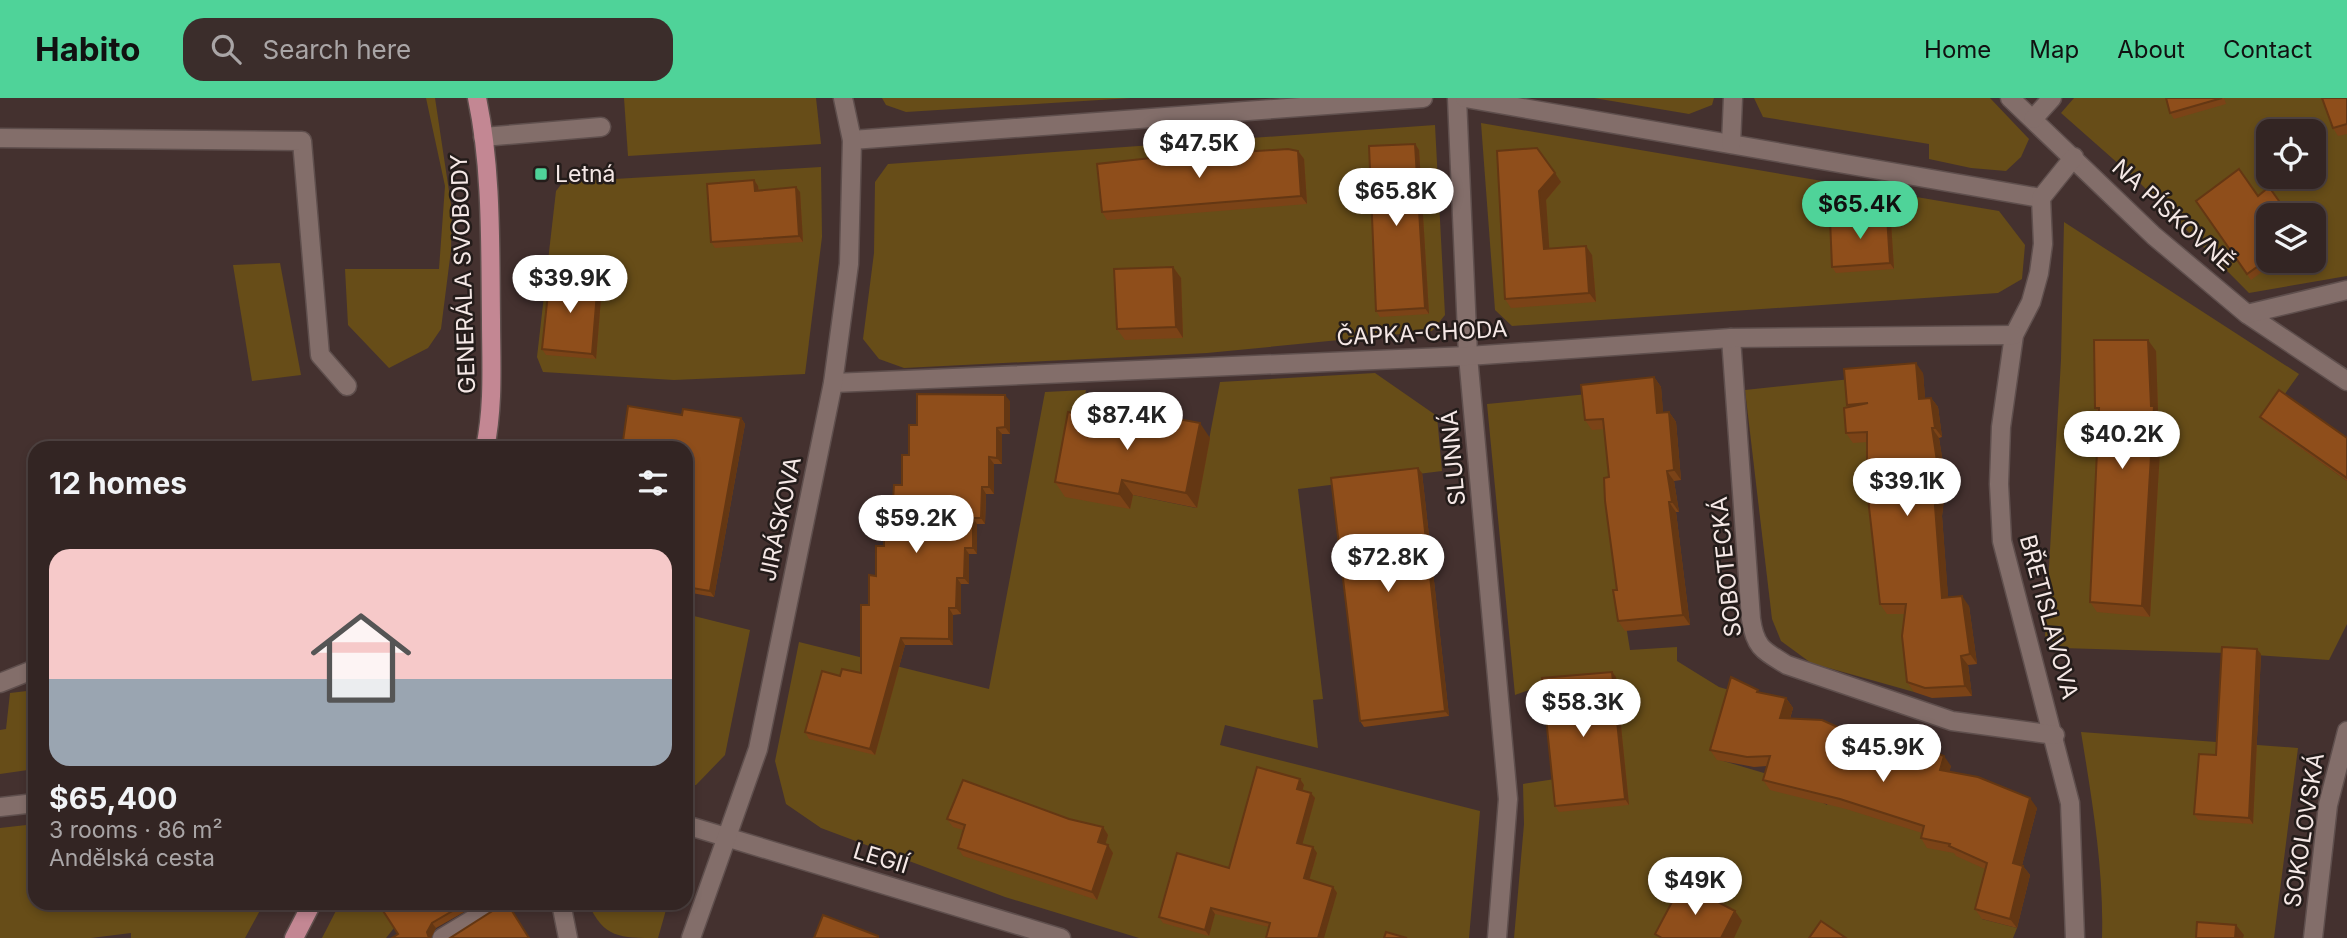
<!DOCTYPE html>
<html lang="en">
<head>
<meta charset="utf-8">
<style>
	:root { --surface:#332523; --page:#3b2d2b; --text:#f1f3f6; --muted:#a9a5a6; --line:#4e4241; --accent:#4fd399 }
	body { margin:0; font-family:Inter,sans-serif; background:var(--page); color:var(--text); height:100vh; display:flex; flex-direction:column; font-size:26px; white-space:nowrap }
	* { box-sizing:border-box; margin:0 }
	p { font-size:23px; color:var(--muted) }
	.icon { flex:none; width:38px; height:38px; fill:none; stroke:currentColor; stroke-width:2; stroke-linecap:round; stroke-linejoin:round }
	.map { position:relative; flex:1; overflow:hidden }
	.drawer { position:absolute; left:28px; top:343px; width:665px; height:469px; display:flex; flex-direction:column; background:var(--surface); border-radius:21px; box-shadow:0 4px 10px #0003,0 0 0 2px var(--line) }
	.drawer>* { flex:none }
	.fabs { position:absolute; left:2256px; top:21px; display:grid; gap:14px }
	.fabs a { display:grid; place-items:center; width:70px; height:70px; border-radius:14px; background:var(--surface); box-shadow:0 4px 10px #0003,0 0 0 2px var(--line); font-size:35px }
	.price { position:absolute; translate:-50% -60px; padding:0 16px; border-radius:24px; background:#fff; color:#222; font-size:23px; line-height:46px; filter:drop-shadow(0 2px 4px #0008) }
	.price::after { content:''; position:absolute; left:50%; top:42px; width:21px; height:16px; margin-left:-10px; background:inherit; clip-path:polygon(0 0,100% 0,50% 100%) }
	.price.on { background:var(--accent); color:#111 }
	ul { padding:0; list-style:none }
	li { display:grid; align-content:center; gap:14px; height:371px; padding:0 21px }
	li+li { border-top:2px solid var(--line) }
	li span { display:grid; place-items:center; height:217px; border-radius:21px; color:#555 }
	li>.icon { margin-inline-start:auto }
	span .icon { width:126px; height:126px; fill:#fffc; stroke-width:1 }
	li b { font-size:30px }
	h2 { display:flex; justify-content:space-between; align-items:center; height:84px; padding:0 21px; font-size:30px }
	header { display:flex; align-items:center; gap:42px; box-sizing:border-box; height:98px; padding:0 35px; background:var(--accent); color:#111 }
	header strong { font-size:33px }
	nav { display:flex; gap:38px; margin-inline-start:auto; font-size:24px }
	.search { width:490px; height:63px; background:var(--page); display:flex; align-items:center; gap:18px; box-sizing:border-box; padding:0 24px; border-radius:21px; color:var(--muted); font-size:26px }
	.map>svg:first-child { display:block }
</style>
</head>
<body>
<header>
<strong>Habito</strong>
<div class="search"><svg class="icon" aria-label="search" viewBox="0 0 24 24"><circle cx="10" cy="10" r="6"/><path d="M15 15l6 6"/></svg>Search here</div>
<nav><a>Home</a><a>Map</a><a>About</a><a>Contact</a></nav>
</header>
<div class="map">
<svg width="2347" height="840" viewBox="0 0 2347 840">
	<rect width="100%" height="100%" fill="#44312f"/>
	<!-- green -->
	<g fill="#674d18" fill-rule="evenodd">
		<path d="M426 0H435L452 113 451 152 441 231 428 250 389 270 348 227 345 171H439L445 88Z"/>
		<path d="M624 0H816L821 46 628 58Z"/>
		<path d="M882 0H1131L906 14 886 7Z"/>
		<path d="M1594 0H1714L1712 7 1689 16Z"/>
		<path d="M1754 0H1990L2029 41 2021 59 2006 73 1971 70 1929 61V46L1763 19Z"/>
		<path d="M2074 0H2347V178L2249 195 2138 83 2061 15ZM2268 33H2314V79H2268ZM2268 117H2314V163H2268Z"/>
		<path d="M1481 25 1999 113 2025 147 2022 181 1998 195 1512 228 1495 212Z"/>
		<path d="M1435 27 1445 217 1432 233 1207 255 904 270 879 261 863 241 874 155 875 84 888 66Z"/>
		<path d="M821 69 822 139 805 276 674 282 543 274 537 259 556 93 563 84Z"/>
		<path d="M2064 124 2299 276 2265 324 2347 383V526L2329 562 2226 555 2062 550 2045 538 2061 262Z"/>
		<path d="M280 165 301 277 252 283 233 167Z"/>
		<path d="M1375 275 1437 318 1442 373 1298 391 1323 601 1313 602 1318 650 1225 627 1220 647 1480 713 1469 840H1139L1005 799 821 730 786 706 775 663 799 544 989 591 1045 294 1086 292 1065 399 1133 397 1196 410 1220 284Z"/>
		<path d="M1851 281 1890 314 1914 594 1811 565 1781 543 1772 521 1745 292Z"/>
		<path d="M1588 296 1610 331 1622 503 1630 552 1677 549V563L1719 589 1736 594 1720 662 1774 678 1827 707 1840 663 1931 736 1995 770 1982 821 2017 830 2013 840H1514L1524 726 1523 686 1555 681 1546 586 1515 597 1487 306Z"/>
		<path d="M686 516 750 532 725 657 696 687 686 688Z"/>
		<path d="M35 592V671L0 676V632L6 631 10 595Z"/>
		<path d="M2081 634 2298 650 2274 840H2102C2104 771 2092 702 2081 634Z"/>
		<path d="M35 726V805H264L245 840H131V835L91 840H0V730Z"/>
		<path d="M340 805H384L394 830 386 840H322Z"/>
		<path d="M588 805H668L658 840C619 840 604 840 588 805Z"/>
	</g>
	<g fill="none" stroke-linecap="round" stroke-linejoin="round">
		<defs>
			<g id="minor">
				<path d="M1457 0 1468 258 1508 701 1497 840"/>
				<path d="M1465 0 2041 100"/>
				<path d="M2010 0 2154 138 2247 216 2347 283"/>
				<path d="M2033 21 2052 0"/>
				<path d="M483 39 601 29"/>
				<path d="M0 40 302 43 320 257 347 288"/>
				<path d="M852 42 1423 0"/>
				<path d="M1731 46 1733 0"/>
				<path d="M2074 59 2041 100 2043 146 2039 175 2031 204 2014 237 2001 329 1999 386 2002 443 2070 705 2075 840"/>
				<path d="M2247 216 2347 192"/>
				<path d="M1731 240 1751 521C1755 550 1764 553 1787 567L1952 623 2055 637"/>
				<path d="M833 285 1468 258 1731 240 2014 237"/>
				<path d="M0 585 35 571"/>
				<path d="M0 709 35 705"/>
				<path d="M686 727 1061 840"/>
				<path d="M561 805 568 840"/>
				<path d="M442 840 500 805"/>
				<path d="M691 840 758 651 833 285 849 166 852 42 843 0"/>
				<path d="M2313 840 2328 707 2347 633"/>
			</g>
			<g id="major">
				<path d="M477 0C492 71 490 148 491 221 491 264 494 307 485 350"/>
				<path d="M294 840 312 805"/>
			</g>
		</defs>
		<!-- minor casing -->
		<use href="#minor" stroke="#5f4f4d" stroke-width="21"/>
		<!-- major casing -->
		<use href="#major" stroke="#5f4f4d" stroke-width="21"/>
		<!-- minor -->
		<use href="#minor" stroke="#836e6a" stroke-width="18"/>
		<!-- major -->
		<use href="#major" stroke="#c38793" stroke-width="18"/>
	</g>
	<!-- wall -->
	<g fill="#7b4317">
		<path d="M2166 0H2224L2226 6 2174 21 2170 15Z"/>
		<path d="M2347 0V36L2338 38 2333 30Z"/>
		<path d="M1415 46 1419 52 1429 216 1380 219 1376 213Z"/>
		<path d="M1298 53 1304 61 1307 106 1107 122 1102 114 1174 65Z"/>
		<path d="M1497 53 1561 84 1546 102 1549 151 1592 157 1596 204 1511 210 1505 201Z"/>
		<path d="M754 82 758 88 759 92 800 94 803 144 715 150 711 144Z"/>
		<path d="M2196 103 2268 117V163H2277L2251 182Z"/>
		<path d="M1887 118 1891 124 1894 171 1836 175 1832 169Z"/>
		<path d="M1173 169 1181 180 1183 240 1125 242 1117 231Z"/>
		<path d="M598 182 602 188 596 261 546 257 542 251Z"/>
		<path d="M2156 253 2158 314 2162 319 2150 519 2097 514 2090 504 2098 314 2095 310Z"/>
		<path d="M1923 275 1925 300H1931L1938 309 1942 339 1939 340 1946 385 1942 418 1948 500 1969 508 1977 566 1968 567 1972 598 1932 600 1914 594 1907 584 1905 516H1887L1880 506 1867 364V344L1853 345 1846 335 1848 309 1847 307Z"/>
		<path d="M1654 279 1661 289 1663 315 1669 314 1676 324 1681 382 1674 383 1679 414H1676L1690 527 1625 533 1618 523 1609 379 1605 331 1592 332 1585 322Z"/>
		<path d="M1010 303V336H1002V366H994V396H986L985 426H977V456H969V486H961V516L953 517V547H905L875 657 809 641 805 634 840 578 861 575 869 507 917 327Z"/>
		<path d="M682 317 741 320 745 326 714 499 686 494V350Z"/>
		<path d="M2260 319 2347 340V383L2264 324Z"/>
		<path d="M1133 327 1210 340 1197 410 1133 397 1130 411 1065 399 1055 384Z"/>
		<path d="M1422 375 1449 618 1364 629 1360 623Z"/>
		<path d="M2261 556 2253 726 2198 722 2194 716 2216 657Z"/>
		<path d="M1612 574 1616 579 1629 707 1559 714 1555 708Z"/>
		<path d="M1760 595 1786 600 1793 610 1790 621 1886 651 1951 668 1949 674 2037 710 2022 767 2030 777 2017 830 1982 821 1975 811 1985 771 1956 758 1954 755 1927 750 1921 740 1922 735 1846 711 1770 692 1763 682 1767 668 1754 669 1717 662 1710 652Z"/>
		<path d="M1300 681 1304 687 1302 693 1311 695 1315 700 1302 746 1317 755 1309 782 1333 789 1337 795 1269 829 1215 816 1209 838 1163 825 1159 819 1229 770Z"/>
		<path d="M947 721H1069L1103 729 1108 737 1105 746 1113 755 1097 802 963 758 958 750 963 732 953 729Z"/>
		<path d="M378 805H480L436 830 431 840H392L398 836Z"/>
	</g>
	<!-- shaded-wall -->
	<g fill="#643713">
		<path d="M1415 46 1419 52 1429 216 1425 210Z"/>
		<path d="M1298 53 1304 61 1307 106 1301 98Z"/>
		<path d="M1555 75 1561 84 1546 102 1550 160 1544 151 1539 93Z"/>
		<path d="M754 82 758 88 759 98 755 93Z"/>
		<path d="M796 89 800 94 803 144 799 138Z"/>
		<path d="M1887 118 1891 124 1894 171 1890 165Z"/>
		<path d="M1586 148 1592 157 1596 204 1589 195Z"/>
		<path d="M1173 169 1181 180 1183 240 1176 229Z"/>
		<path d="M598 182 602 188 596 261 592 256Z"/>
		<path d="M2148 242 2156 253 2158 314 2162 319 2150 519 2142 508 2151 308Z"/>
		<path d="M1916 265 1923 275 1926 311 1919 301Z"/>
		<path d="M1654 279 1661 289 1664 325 1657 315Z"/>
		<path d="M1005 297 1010 303V336L1005 329Z"/>
		<path d="M1931 300 1938 309 1942 339 1935 330Z"/>
		<path d="M1669 314 1676 324 1681 382 1674 372Z"/>
		<path d="M741 320 745 326 714 499 710 493Z"/>
		<path d="M1200 325 1210 340 1197 410 1186 395Z"/>
		<path d="M997 330 1002 336V366L997 360Z"/>
		<path d="M1932 330 1939 340 1946 385 1942 418 1949 510 1942 500 1935 408Z"/>
		<path d="M989 359 994 366V396L989 389Z"/>
		<path d="M1418 370 1422 375 1449 618 1445 613Z"/>
		<path d="M1667 373 1674 383 1679 414 1672 404Z"/>
		<path d="M1122 382 1133 397 1130 411 1119 396Z"/>
		<path d="M982 389 986 396 985 426 981 420Z"/>
		<path d="M1669 404 1676 414 1690 527 1683 517Z"/>
		<path d="M973 420 977 426V456L973 450Z"/>
		<path d="M965 450 969 456V486L964 480Z"/>
		<path d="M957 480 961 486V516L956 510Z"/>
		<path d="M1962 498 1969 508 1977 566 1970 556Z"/>
		<path d="M949 510 953 517V547L949 541Z"/>
		<path d="M901 540 905 547 875 657 870 651Z"/>
		<path d="M2257 551 2261 556 2253 726 2249 720Z"/>
		<path d="M1961 558 1968 567 1972 598 1965 588Z"/>
		<path d="M1612 574 1616 579 1629 707 1625 701Z"/>
		<path d="M1786 600 1793 610 1787 630 1780 620Z"/>
		<path d="M1944 658 1951 668 1947 682 1940 672Z"/>
		<path d="M1300 681 1304 687 1301 697 1297 691Z"/>
		<path d="M1311 695 1315 700 1301 751 1297 745Z"/>
		<path d="M2030 700 2037 710 2020 775 2013 765Z"/>
		<path d="M1103 729 1108 737 1104 751 1098 744Z"/>
		<path d="M1108 747 1113 755 1097 802 1092 794Z"/>
		<path d="M1313 749 1317 755 1308 786 1304 780Z"/>
		<path d="M2023 768 2030 777 2017 830 2010 821Z"/>
		<path d="M1333 789 1337 795 1324 840H1318Z"/>
		<path d="M1211 810 1215 816 1209 838 1205 832Z"/>
		<path d="M1735 813 1742 823 1734 840H1721Z"/>
		<path d="M432 825 436 830 431 840H429L427 834Z"/>
		<path d="M2236 827 2244 837 2243 840H2235Z"/>
	</g>
	<!-- building -->
	<g fill="#8f4e1b" stroke="#643713" stroke-width="2">
		<path d="M2166 0H2222L2170 15Z"/>
		<path d="M2322 0H2347V26L2333 30Z"/>
		<path d="M1415 46 1425 210 1376 213 1369 48Z"/>
		<path d="M1537 50 1555 75 1539 93 1544 151 1586 148 1589 195 1505 201 1497 53Z"/>
		<path d="M1288 51 1298 53 1301 98 1102 114 1097 66 1169 58 1170 66 1210 56Z"/>
		<path d="M2239 71 2258 98 2269 89 2289 117H2268V161L2247 176 2196 103Z"/>
		<path d="M754 82 755 93 796 89 799 138 711 144 707 86Z"/>
		<path d="M1887 118 1890 165 1832 169 1830 121Z"/>
		<path d="M1173 169 1176 229 1117 231 1114 171Z"/>
		<path d="M550 177 598 182 592 256 542 251Z"/>
		<path d="M2094 242H2148L2151 308H2154L2142 508 2090 504 2099 310H2095Z"/>
		<path d="M1916 265 1919 301 1931 300 1935 330H1932L1939 376 1935 408 1942 500 1962 498 1970 556 1961 558 1965 588 1925 590 1907 584 1902 538 1906 506H1880L1864 365 1867 364V334L1846 335 1844 310 1868 305 1847 307 1844 271Z"/>
		<path d="M1654 279 1657 315 1669 314 1674 372 1667 373 1672 404H1669L1683 517 1618 523 1613 492H1617L1605 403 1604 380 1609 379 1603 321 1585 322 1581 287Z"/>
		<path d="M2279 292 2347 340V380L2260 319Z"/>
		<path d="M917 296 1005 297V329L997 330V360L989 359V389H982L981 420H973V450H965L964 480H957L956 510H949V541L901 540 870 651 805 634 822 573 840 578 842 571 861 575V507H869V477L876 478V448H884V418L892 417 894 387H902V357H909V327H917Z"/>
		<path d="M628 308 682 317 683 311 741 320 710 493 686 489V350H622Z"/>
		<path d="M1135 313 1200 325 1186 395 1122 382 1119 396 1055 384 1068 314 1133 327Z"/>
		<path d="M1418 370 1445 613 1360 623 1331 380Z"/>
		<path d="M2222 549 2257 551 2249 720 2194 716 2199 656 2216 657Z"/>
		<path d="M1612 574 1625 701 1555 708 1542 580Z"/>
		<path d="M1731 579 1758 592 1757 594 1786 600 1780 620 1822 622 1886 651 1888 643 1926 651 1944 658 1940 672 1978 679 2030 700 2013 765 2023 768 2010 821 1975 811 1987 765 1949 748 1950 746 1921 740 1924 728 1840 701 1763 682 1770 658 1747 659 1710 652Z"/>
		<path d="M1257 669 1300 681 1297 691 1311 695 1297 745 1313 749 1304 780 1333 789 1318 840H1266L1270 825 1211 810 1205 832 1159 819 1177 755 1229 770Z"/>
		<path d="M963 682 1069 721 1103 729 1098 744 1108 747 1092 794 958 750 965 727 947 721Z"/>
		<path d="M1682 785 1735 813 1721 840H1662L1655 836Z"/>
		<path d="M378 805H466L432 825 427 834 429 840H392L398 836Z"/>
		<path d="M505 805H507L529 840H450Z"/>
		<path d="M823 817 878 838V840H814Z"/>
		<path d="M1821 823 1846 840H1809Z"/>
		<path d="M2197 824 2236 827 2235 840H2196Z"/>
		<path d="M1386 834 1407 840H1384Z"/>
	</g>
	<!-- markers -->
	<rect fill="#4fd399" stroke="#241c1a" stroke-width="2.5" x="534" y="69" width="14" height="14" rx="3.5"/>
	<g text-anchor="middle" stroke-width="5" stroke-linejoin="round" paint-order="stroke">
		<!-- poi labels -->
		<g font-size="23" fill="#f5e8e6" stroke="#241c1a" text-anchor="start">
			<text x="555" y="84">Letná</text>
		</g>
		<!-- street labels -->
		<g font-size="23" fill="#f5e8e6" stroke="#241c1a">
			<text transform="translate(2173 117) rotate(42)" y="8">NA PÍSKOVNĚ</text>
			<text transform="translate(463 176) rotate(-92)" y="8">GENERÁLA SVOBODY</text>
			<text transform="translate(1422 235) rotate(-3)" y="8">ČAPKA-CHODA</text>
			<text transform="translate(1453 360) rotate(-95)" y="8">SLUNNÁ</text>
			<text transform="translate(780 421) rotate(-78)" y="8">JIRÁSKOVA</text>
			<text transform="translate(1726 469) rotate(-96)" y="8">SOBOTECKÁ</text>
			<text transform="translate(2049 519) rotate(75)" y="8">BŘETISLAVOVA</text>
			<text transform="translate(2304 732) rotate(-81)" y="8">SOKOLOVSKÁ</text>
			<text transform="translate(881 760) rotate(17)" y="8">LEGIÍ</text>
		</g>
	</g>
</svg>
<div class="fabs">
<a><svg class="icon" aria-label="locate" viewBox="0 0 24 24"><circle cx="12" cy="12" r="6"/><path d="M12 2v4M12 18v4M2 12h4M18 12h4"/></svg></a>
<a><svg class="icon" aria-label="layers" viewBox="0 0 24 24"><path d="M12 4l9 5-9 5-9-5zM3 14l9 5 9-5"/></svg></a>
</div>
<b class="price" style="left:1199px;top:82px">$47.5K</b>
<b class="price" style="left:1396px;top:130px">$65.8K</b>
<b class="price on" style="left:1860px;top:143px">$65.4K</b>
<b class="price" style="left:570px;top:217px">$39.9K</b>
<b class="price" style="left:1127px;top:354px">$87.4K</b>
<b class="price" style="left:2122px;top:373px">$40.2K</b>
<b class="price" style="left:1907px;top:420px">$39.1K</b>
<b class="price" style="left:916px;top:457px">$59.2K</b>
<b class="price" style="left:1388px;top:496px">$72.8K</b>
<b class="price" style="left:1583px;top:641px">$58.3K</b>
<b class="price" style="left:1883px;top:686px">$45.9K</b>
<b class="price" style="left:1695px;top:819px">$49K</b>
<section class="drawer">
<h2>12 homes<svg class="icon" aria-label="filters" viewBox="0 0 24 24"><path d="M4 7h16M4 17h16"/><circle cx="9" cy="7" r="2"/><circle cx="15" cy="17" r="2"/></svg></h2>
<ul>
<li><span style="background:linear-gradient(#f6c9c9 60%,#9aa5b1 0)"><svg class="icon" aria-label="home" viewBox="0 0 24 24"><path d="M3 11l9-7 9 7M6 9v11h12V9"/></svg></span><div><b>$65,400</b><p>3 rooms · 86 m²</p><p>Andělská cesta</p></div></li>
</ul>
</section>
</div>
</body>
</html>
